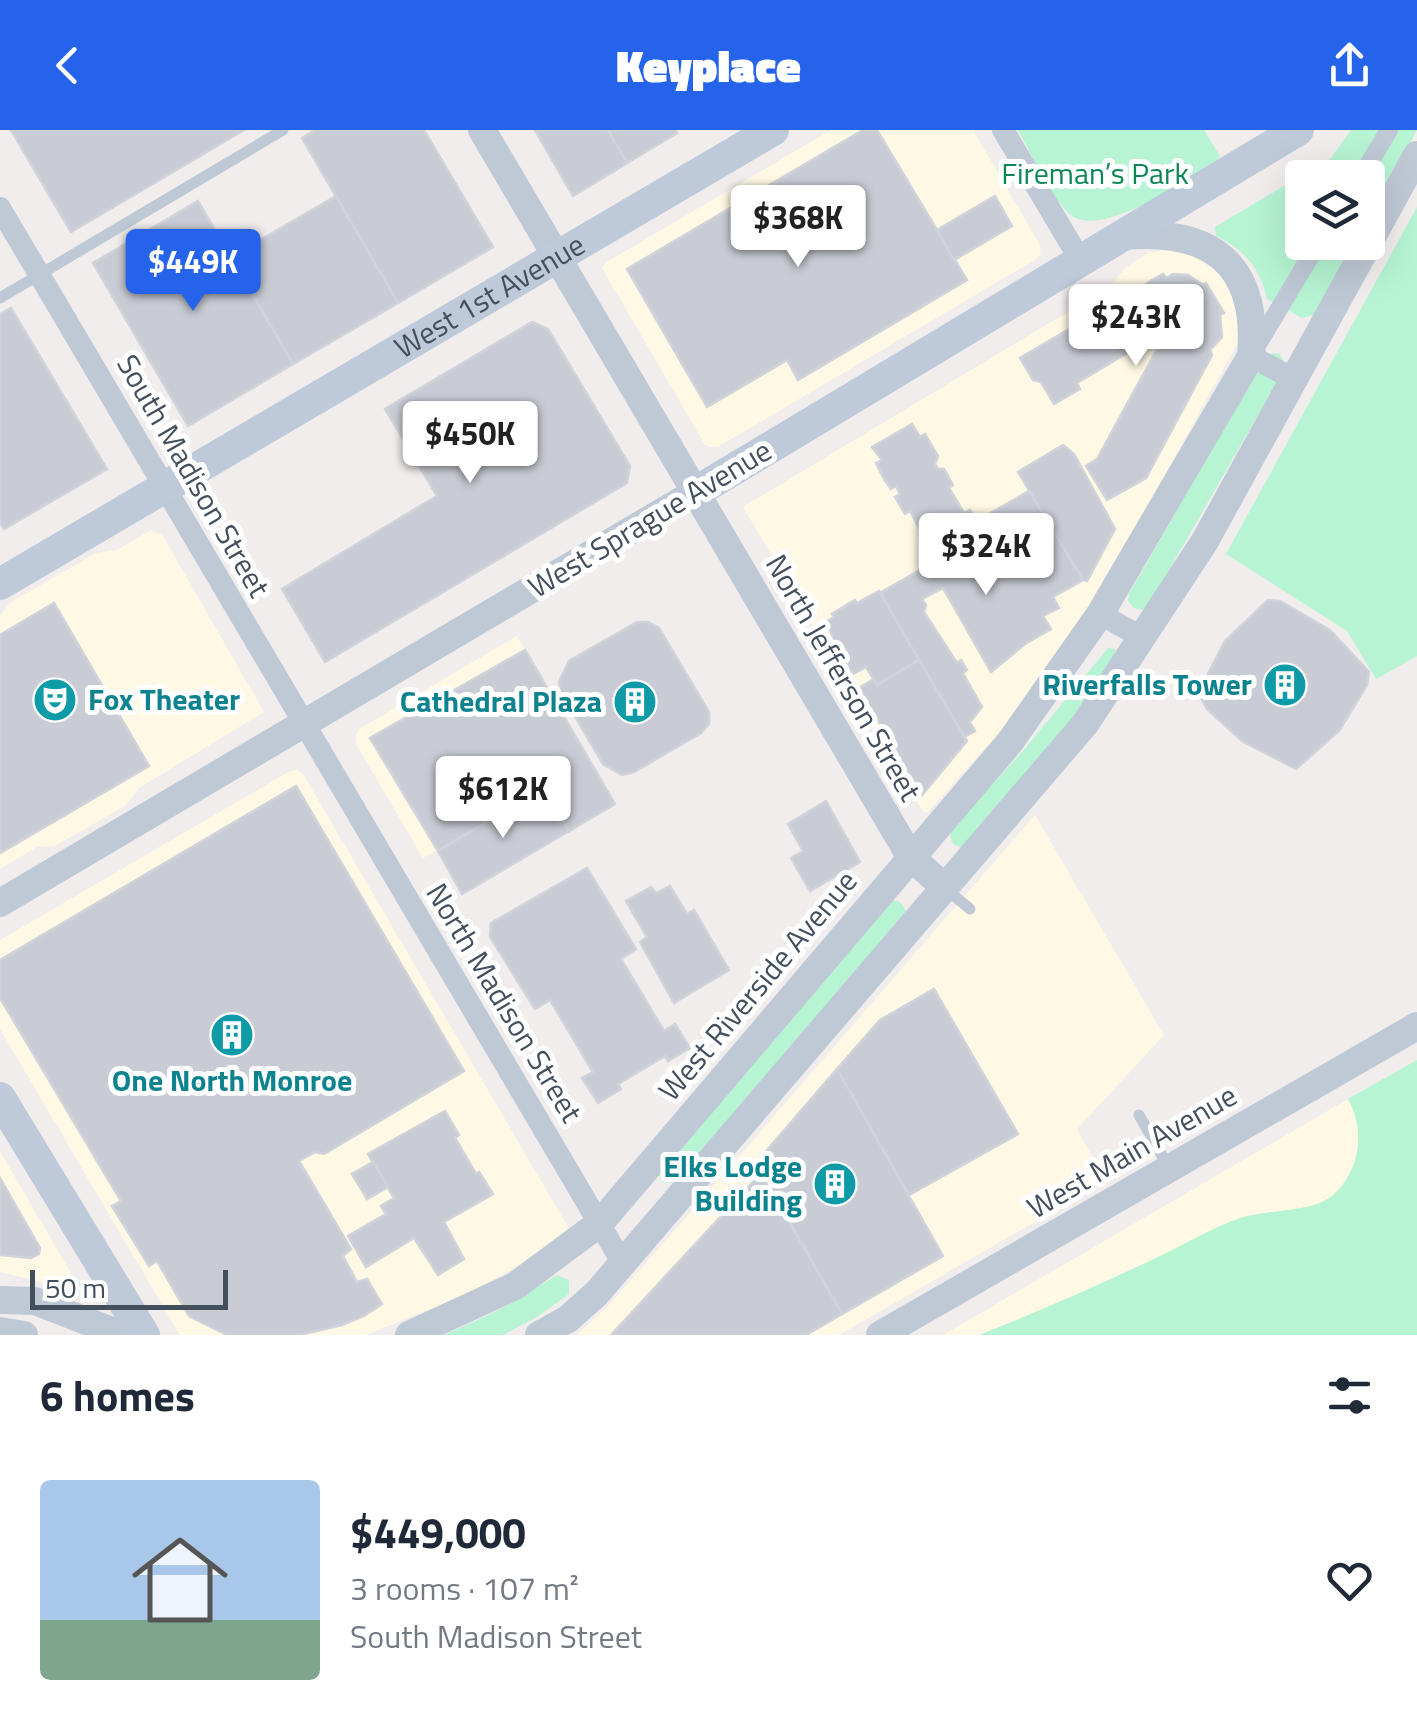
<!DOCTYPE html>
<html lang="en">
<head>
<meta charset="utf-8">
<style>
	:root { --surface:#fff; --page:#f2f2f3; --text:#1f2937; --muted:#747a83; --accent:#2563eb }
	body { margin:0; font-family:"Titillium Web",sans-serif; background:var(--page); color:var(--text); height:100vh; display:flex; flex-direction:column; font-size:38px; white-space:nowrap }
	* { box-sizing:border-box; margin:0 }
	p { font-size:32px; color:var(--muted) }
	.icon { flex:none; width:55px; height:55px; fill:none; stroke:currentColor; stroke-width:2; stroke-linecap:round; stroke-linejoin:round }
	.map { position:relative; height:1205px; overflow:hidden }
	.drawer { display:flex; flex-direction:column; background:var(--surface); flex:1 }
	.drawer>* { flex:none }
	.buttons { position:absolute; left:1285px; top:30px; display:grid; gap:20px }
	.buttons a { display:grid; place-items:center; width:100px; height:100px; border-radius:10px; background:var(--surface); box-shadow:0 10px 40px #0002; font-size:50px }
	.scale { position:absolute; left:30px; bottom:25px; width:198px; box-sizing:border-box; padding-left:10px; border:5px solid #444f5d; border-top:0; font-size:28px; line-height:35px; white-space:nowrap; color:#444f5d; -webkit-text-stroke:8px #fff; paint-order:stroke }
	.price { position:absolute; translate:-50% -85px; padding:0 22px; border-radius:10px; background:#fff; color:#222; font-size:32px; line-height:65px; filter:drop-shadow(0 2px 5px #0008) }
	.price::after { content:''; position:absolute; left:50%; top:60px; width:30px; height:22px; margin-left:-15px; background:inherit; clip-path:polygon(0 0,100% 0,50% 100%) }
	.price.on { background:var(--accent); color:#fff }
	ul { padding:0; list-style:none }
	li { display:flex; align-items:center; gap:30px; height:250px; padding:0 40px }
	li span { display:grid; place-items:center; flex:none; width:280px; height:200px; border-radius:10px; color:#555 }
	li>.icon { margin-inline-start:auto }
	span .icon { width:120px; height:120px; fill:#fffc; stroke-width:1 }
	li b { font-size:42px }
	h2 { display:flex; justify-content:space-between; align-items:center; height:120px; padding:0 40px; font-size:42px }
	header { display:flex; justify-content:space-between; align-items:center; height:130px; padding:0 40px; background:var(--accent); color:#fff; font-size:45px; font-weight:800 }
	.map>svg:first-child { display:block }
</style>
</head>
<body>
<header><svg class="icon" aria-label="back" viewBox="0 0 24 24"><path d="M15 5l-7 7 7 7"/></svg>Keyplace<svg class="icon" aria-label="share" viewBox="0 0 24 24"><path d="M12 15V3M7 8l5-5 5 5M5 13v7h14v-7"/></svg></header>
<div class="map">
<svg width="1417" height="1205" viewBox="0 0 1417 1205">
	<rect width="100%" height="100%" fill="#f1eded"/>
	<!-- commercial -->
	<g fill="#fef8e4">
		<path d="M831 0H973L1040 115 1041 122 1038 128 718 317H711L705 315 602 138 605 133Z"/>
		<path d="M1164 120 1193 126 1222 144 1233 159 1241 207 1091 478 1048 540 1001 600 928 682 924 683 743 377 1111 156 1125 138 1148 123Z"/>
		<path d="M151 400 163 406 264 582 139 658 125 676 55 716 37 717 0 739V486L10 473 96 423 117 420Z"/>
		<path d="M517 506 615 674 569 701 544 658 423 728 356 614V606L359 599Z"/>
		<path d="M297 640 303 644 568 1097 565 1104 509 1141 467 1164 366 1205H180L0 899V810L290 641Z"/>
		<path d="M1035 685 1164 905 1077 999 1106 1051 839 1205H576L607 1177 675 1100Z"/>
		<path d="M1348 969 1417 1088V1205H943Z"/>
		<path d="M0 1021 78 1155 77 1161 0 1142Z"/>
	</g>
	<!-- green -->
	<g fill="#b6f4d3">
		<path d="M1018 0H1204L1220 26 1212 35C1184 52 1103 107 1072 86 1055 74 1029 20 1018 0Z"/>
		<path d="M1351 0H1417L1368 90V48H1302V112L1355 113 1316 184 1302 188 1267 169C1261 139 1244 119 1216 106L1215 97 1331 28Z"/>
		<path d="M1417 77V526L1376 549 1347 501 1226 424Z"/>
		<path d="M1273 223 1280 224 1286 236 1149 475 1142 480 1134 478 1128 471 1129 464 1265 227Z"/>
		<path d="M1108 518 1115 519 1118 533 970 714 961 717 953 714 950 706 953 697 1023 621Z"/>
		<path d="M894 770 901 773 906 781 904 789 676 1053 662 1052 658 1044 886 773Z"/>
		<path d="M1417 930V1205H979C1038 1182 1096 1156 1154 1129 1184 1115 1212 1097 1244 1087 1270 1079 1310 1083 1332 1066 1360 1042 1366 1000 1348 969Z"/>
		<path d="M557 1145 569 1150V1164L537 1187 503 1205H444L497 1181Z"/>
	</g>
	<!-- building -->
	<g fill="#c9ccd4" stroke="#d1d3da" stroke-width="2.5">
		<path d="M11 0H244L71 102Z"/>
		<path d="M315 0H424L493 117 398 173 302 8Z"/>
		<path d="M535 0H608L627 33 573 66Z"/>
		<path d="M608 0H675L677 3 627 33Z"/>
		<path d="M863 0H877L967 150 798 250 787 230 707 277 627 139Z"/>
		<path d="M336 66 398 173 293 234 231 127Z"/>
		<path d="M995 66 1012 96 954 130 937 100Z"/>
		<path d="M198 71 293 234 188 296 93 133Z"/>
		<path d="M1163 144 1166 148 1173 144 1188 145 1203 155 1206 153 1224 183 1220 185 1222 207 1210 220 1212 225 1146 348 1107 370 1086 336 1097 329 1156 221 1162 217 1158 211 1166 205 1170 212 1176 205V196L1168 194 1155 202 1157 205 1077 253 1080 259 1054 274 1041 252 1033 250 1020 228Z"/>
		<path d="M11 178 107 339 4 399 0 393V184Z"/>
		<path d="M532 192 548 199 630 336 627 353 325 532 282 459 437 366 385 279Z"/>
		<path d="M912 294 920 307 925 304 938 326 935 334 938 339H944L953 355 949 358 964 383 970 380 980 396 929 426 920 409 924 407 910 381 905 384 895 367 900 364 896 356 891 359 884 349 876 333 882 330 872 317Z"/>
		<path d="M1063 315 1074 324 1115 399 1087 451 1083 450 1018 342Z"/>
		<path d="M1029 361 1083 450 1053 467 1059 478 1043 486 1051 499 1025 514 991 542 943 458 922 469 926 475 924 482 957 533 961 530 967 540 963 543 982 577 970 592 975 601 964 607 880 463 984 403 977 391Z"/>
		<path d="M879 461 919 530 877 555 866 537 853 544 825 492 834 487 832 484 855 470 857 473Z"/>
		<path d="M1268 470 1280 471 1330 500 1369 542 1367 555 1339 601 1296 639 1242 611 1207 579 1198 563 1225 511Z"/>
		<path d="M54 473 149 636 0 723V505Z"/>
		<path d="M637 492H648L659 498 709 582V594L701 603 634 642 622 645 603 634 560 561 559 552 569 531Z"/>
		<path d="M525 520 615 674 569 701 544 658 438 721 370 608Z"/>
		<path d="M919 530 967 611 922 665 859 558 874 549 877 555Z"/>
		<path d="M296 656 464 941 324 1024 315 1022 299 1031 351 1119 343 1126 357 1152 367 1149 382 1174 364 1186 342 1195 299 1205H227L189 1186 157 1131 149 1136 112 1076 121 1071 0 868V830Z"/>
		<path d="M544 658 569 701 462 764 438 721Z"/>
		<path d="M826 671 860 732 810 761 791 728 803 721 788 694Z"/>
		<path d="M587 738 636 819 621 829 664 901 675 894 690 918 668 931 665 926 618 954 621 959 598 973 582 948 593 942 550 870 535 879 490 807 491 793Z"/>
		<path d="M670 756 687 784 694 780 729 840 674 873 640 812 647 807 626 771 651 757 656 763Z"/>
		<path d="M934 859 1018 1004 909 1065 837 939 880 890Z"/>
		<path d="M837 939 943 1126 842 1184 756 1033Z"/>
		<path d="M445 981 459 1005 455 1008 476 1044 479 1042 493 1064 444 1092 464 1129 438 1145 414 1108 366 1137 348 1106 386 1084 381 1076 394 1068 368 1024Z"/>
		<path d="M373 1032 388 1057 367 1069 352 1044Z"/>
		<path d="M761 1043 842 1184 806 1205H611Z"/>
		<path d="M0 1048 40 1118 39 1124 31 1128 0 1125Z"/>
	</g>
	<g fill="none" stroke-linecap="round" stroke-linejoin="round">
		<!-- service -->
		<g stroke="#bfc9d5" stroke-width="11">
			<path d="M0 168 283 0"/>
			<path d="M945 758 970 779"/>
			<path d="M1139 985 1169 1038"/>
		</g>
		<!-- pedestrian -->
		<g stroke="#bfc9d5" stroke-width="18">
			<path d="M1360 48 1389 0"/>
			<path d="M1255 219 1319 112"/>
		</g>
		<!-- minor -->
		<g stroke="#bfc9d5" stroke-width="22">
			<path d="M1003 0 1082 133"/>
			<path d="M0 78 622 1132"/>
			<path d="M1251 226 1293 249"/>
			<path d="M1100 484 1143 508"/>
		</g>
		<!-- tertiary -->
		<g stroke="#bfc9d5" stroke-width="28">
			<path d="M482 0 910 726 945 758"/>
			<path d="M0 773 696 362"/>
			<path d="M0 1170 35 1171 122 1205"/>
			<path d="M0 1201 24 1205"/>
			<path d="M409 1205 515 1156 600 1093 1010 612 1100 484 1251 226C1259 134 1211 98 1123 106"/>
			<path d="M539 1205 568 1189 597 1163 1085 594 1205 411 1417 25"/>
			<path d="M880 1205 1417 896"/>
		</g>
		<!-- secondary -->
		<g stroke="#bec9d9" stroke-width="32">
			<path d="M696 362 1298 0"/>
			<path id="s1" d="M0 454 773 0"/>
			<path d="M0 968 144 1205"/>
		</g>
	</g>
	<!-- icons -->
	<defs>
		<symbol id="building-disc" viewBox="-11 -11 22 22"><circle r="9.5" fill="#0f9aa8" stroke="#fff"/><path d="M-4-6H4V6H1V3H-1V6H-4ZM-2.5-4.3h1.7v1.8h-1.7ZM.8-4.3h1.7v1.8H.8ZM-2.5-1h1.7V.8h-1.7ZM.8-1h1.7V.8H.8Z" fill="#fff"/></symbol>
		<symbol id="theatre-disc" viewBox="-11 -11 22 22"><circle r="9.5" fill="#0f9aa8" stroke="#fff"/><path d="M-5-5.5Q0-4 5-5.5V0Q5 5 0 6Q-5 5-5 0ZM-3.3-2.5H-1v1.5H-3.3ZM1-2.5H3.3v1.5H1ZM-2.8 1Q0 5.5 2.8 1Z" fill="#fff"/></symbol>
	</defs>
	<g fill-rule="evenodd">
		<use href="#building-disc" x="1260" y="530" width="50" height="50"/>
		<use href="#theatre-disc" x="30" y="545" width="50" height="50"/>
		<use href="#building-disc" x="610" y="547" width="50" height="50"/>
		<use href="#building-disc" x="207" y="880" width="50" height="50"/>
		<use href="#building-disc" x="810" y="1029" width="50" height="50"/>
	</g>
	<g text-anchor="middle" stroke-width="10" stroke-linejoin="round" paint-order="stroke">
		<!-- park labels -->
		<g font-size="30" fill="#0c8754" stroke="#fff">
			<text x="1095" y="54">Fireman’s Park</text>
		</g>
		<!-- street labels -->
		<g font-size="30" fill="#444f5d" stroke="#fff">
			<text dy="10" stroke="none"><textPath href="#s1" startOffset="568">West 1st Avenue</textPath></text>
			<text transform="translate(193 346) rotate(60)" y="10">South Madison Street</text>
			<text transform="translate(650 389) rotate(-31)" y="10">West Sprague Avenue</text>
			<text transform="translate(843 548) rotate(60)" y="10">North Jefferson Street</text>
			<text transform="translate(758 856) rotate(-50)" y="10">West Riverside Avenue</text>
			<text transform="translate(504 873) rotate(59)" y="10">North Madison Street</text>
			<text transform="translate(1132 1022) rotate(-30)" y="10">West Main Avenue</text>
		</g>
		<!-- culture labels -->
		<g font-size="30" font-weight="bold" fill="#0d838f" stroke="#fff" text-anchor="end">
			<text x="1252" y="565">Riverfalls Tower</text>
			<text x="88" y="580" text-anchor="start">Fox Theater</text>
			<text x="602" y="582">Cathedral Plaza</text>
			<text x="232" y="961" text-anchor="middle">One North Monroe</text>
			<text x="802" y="1047">Elks Lodge<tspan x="802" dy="34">Building</tspan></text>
		</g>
	</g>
</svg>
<div class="buttons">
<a><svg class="icon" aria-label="layers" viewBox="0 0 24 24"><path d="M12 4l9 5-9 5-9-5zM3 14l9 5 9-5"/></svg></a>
</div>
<div class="scale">50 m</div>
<b class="price" style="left:798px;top:140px">$368K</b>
<b class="price on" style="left:193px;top:184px">$449K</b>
<b class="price" style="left:1136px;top:239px">$243K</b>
<b class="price" style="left:470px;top:356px">$450K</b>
<b class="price" style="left:986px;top:468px">$324K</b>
<b class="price" style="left:503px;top:711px">$612K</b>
</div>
<section class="drawer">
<h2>6 homes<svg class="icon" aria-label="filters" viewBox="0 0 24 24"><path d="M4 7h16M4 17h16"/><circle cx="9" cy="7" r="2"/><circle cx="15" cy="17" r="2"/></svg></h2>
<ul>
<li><span style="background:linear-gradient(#a9c7e8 70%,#7fa58c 0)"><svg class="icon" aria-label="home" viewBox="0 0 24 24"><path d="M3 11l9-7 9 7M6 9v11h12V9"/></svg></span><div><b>$449,000</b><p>3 rooms · 107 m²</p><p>South Madison Street</p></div><svg class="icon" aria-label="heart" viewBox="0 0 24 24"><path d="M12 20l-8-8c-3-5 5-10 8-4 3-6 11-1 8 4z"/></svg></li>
</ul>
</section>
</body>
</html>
